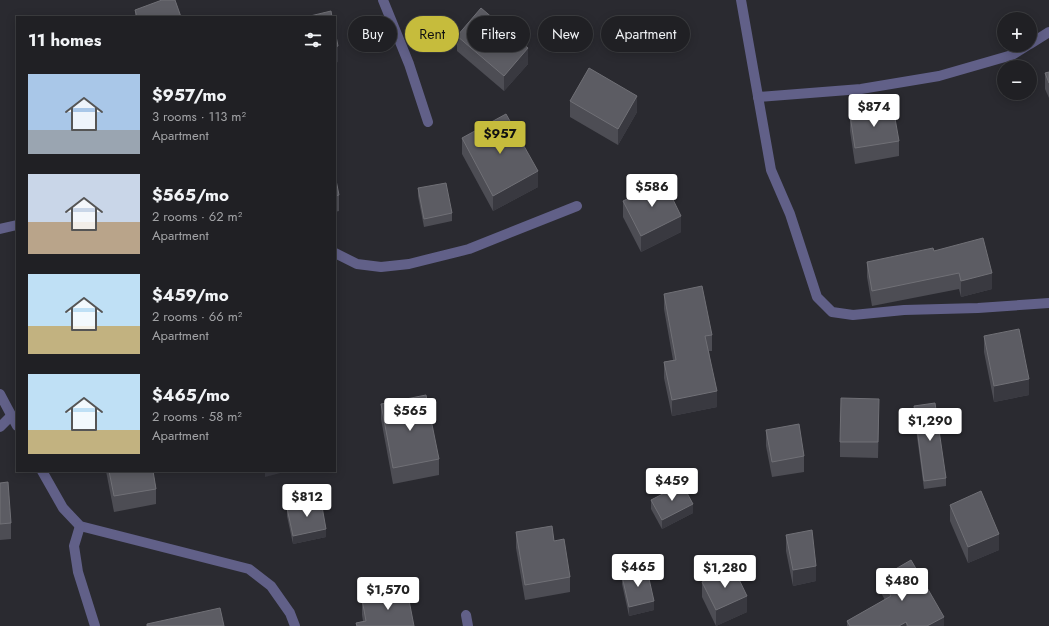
<!DOCTYPE html>
<html lang="en">
<head>
<meta charset="utf-8">
<style>
	:root { --surface:#202024; --page:#28282c; --text:#f1f3f6; --muted:#a2a3a6; --line:#3d3e41; --accent:#c6bc3c }
	body { margin:0; font-family:Jost,sans-serif; background:var(--page); color:var(--text); height:100vh; display:flex; flex-direction:column; font-size:15px; white-space:nowrap }
	* { box-sizing:border-box; margin:0 }
	p { font-size:13px; color:var(--muted) }
	.icon { flex:none; width:22px; height:22px; fill:none; stroke:currentColor; stroke-width:2; stroke-linecap:round; stroke-linejoin:round }
	.map { position:relative; flex:1; overflow:hidden }
	.sheet { position:absolute; left:16px; top:16px; width:320px; height:456px; display:flex; flex-direction:column; background:var(--surface); border-radius:0px; box-shadow:0 2px 10px #0003,0 0 0 1px var(--line) }
	.sheet>* { flex:none }
	.banner { position:absolute; left:348px; top:16px; width:380px; height:36px; display:flex; gap:8px }
	.controls { position:absolute; left:997px; top:12px; display:grid; gap:8px }
	.controls a { display:grid; place-items:center; width:40px; height:40px; border-radius:50%; background:var(--surface); box-shadow:0 2px 10px #0003,0 0 0 1px var(--line); font-size:20px }
	.price { position:absolute; translate:-50% -34px; padding:0 9px; border-radius:4px; background:#fff; color:#222; font-size:13px; line-height:26px; filter:drop-shadow(0 1px 2px #0008) }
	.price::after { content:''; position:absolute; left:50%; top:24px; width:12px; height:9px; margin-left:-6px; background:inherit; clip-path:polygon(0 0,100% 0,50% 100%) }
	.price.current { background:var(--accent); color:#111 }
	ul { padding:0; list-style:none }
	li { display:flex; align-items:center; gap:12px; height:100px; padding:0 12px }
	li span { display:grid; place-items:center; flex:none; width:112px; height:80px; border-radius:0px; color:#555 }
	li>.icon { margin-inline-start:auto }
	span .icon { width:48px; height:48px; fill:#fffc; stroke-width:1 }
	li b { font-size:17px }
	h2 { display:flex; justify-content:space-between; align-items:center; height:48px; padding:0 12px; font-size:17px }
	.chip { padding:0 14px; border-radius:18px; background:var(--surface); box-shadow:0 2px 10px #0003,0 0 0 1px var(--line); font-size:14px; line-height:36px }
	.chip.current { background:var(--accent); color:#111 }
	.map>svg:first-child { display:block }
</style>
</head>
<body>
<div class="map">
<svg width="1049" height="626" viewBox="0 0 1049 626">
	<rect width="100%" height="100%" fill="#2a2a30"/>
	<g fill="none" stroke-linecap="round" stroke-linejoin="round">
		<!-- minor -->
		<g stroke="#616088" stroke-width="10">
			<path d="M383 0 409 64 428 122"/>
			<path d="M741 0 771 170 790 214 817 297 832 312 853 315 904 310 978 308 1049 303"/>
			<path d="M1030 44 1049 32"/>
			<path d="M758 97 861 89 939 76 1012 55 1028 45"/>
			<path d="M0 229 17 225"/>
			<path d="M335 253 357 264 381 267 409 264 469 249 577 206"/>
			<path d="M0 394 17 426"/>
			<path d="M0 427 11 416"/>
			<path d="M42 471 63 508 80 526 249 569 271 586 290 613 295 626"/>
			<path d="M80 526 74 546 78 572 95 626"/>
			<path d="M466 615 468 626"/>
		</g>
	</g>
	<!-- wall -->
	<g fill="#4d4d54">
		<path d="M135 10 181 17H135Z"/>
		<path d="M457 36 528 64 504 91 457 51Z"/>
		<path d="M1049 72V98L1045 89V73Z"/>
		<path d="M570 101 637 112 618 145 570 117Z"/>
		<path d="M850 115 899 141V156L855 164 850 131Z"/>
		<path d="M462 138 538 187 493 211 462 154Z"/>
		<path d="M335 175 339 195V211L335 212Z"/>
		<path d="M418 188 452 213V221L424 227 418 196Z"/>
		<path d="M623 201 681 232 641 252 623 217Z"/>
		<path d="M934 251 992 289 961 297 959 289 872 306 867 277V262Z"/>
		<path d="M664 294 712 335V351H709L717 407 672 416 664 378V362L673 360 664 309Z"/>
		<path d="M984 336 1029 395 994 402 984 352Z"/>
		<path d="M381 404 439 459V475L393 484 381 419Z"/>
		<path d="M914 406 946 478V486L924 489 914 414Z"/>
		<path d="M879 414 878 458 840 457V442Z"/>
		<path d="M766 430 804 456V472L772 477 766 446Z"/>
		<path d="M106 471H153L156 489V504L114 512Z"/>
		<path d="M0 483 11 523V539L0 540Z"/>
		<path d="M651 500 693 513 662 529 651 509Z"/>
		<path d="M950 505 999 550 968 563 950 521Z"/>
		<path d="M287 508 326 537 293 544 287 516Z"/>
		<path d="M516 532 554 541 570 577V592L525 600 516 548Z"/>
		<path d="M786 535 816 581 793 586 786 551Z"/>
		<path d="M622 576 654 610 629 616 622 584Z"/>
		<path d="M880 578 944 626H847V621L885 600 880 591Z"/>
		<path d="M702 582 747 612 716 626 702 597Z"/>
		<path d="M362 599 414 626H356V623L363 621 362 615Z"/>
	</g>
	<!-- shaded-wall -->
	<g fill="#393940">
		<path d="M338 46V62L335 63V47Z"/>
		<path d="M528 48V64L504 91V76Z"/>
		<path d="M637 96V112L618 145V129Z"/>
		<path d="M538 171V187L493 211V196Z"/>
		<path d="M681 216V232L641 252V236Z"/>
		<path d="M992 273V289L961 297V281Z"/>
		<path d="M1029 379V395L994 402V386Z"/>
		<path d="M717 391V407L672 416V400Z"/>
		<path d="M265 471H288L265 477Z"/>
		<path d="M693 504V513L662 529V520Z"/>
		<path d="M326 529V537L293 544V536Z"/>
		<path d="M999 534V550L968 563V547Z"/>
		<path d="M816 566V581L793 586V570Z"/>
		<path d="M747 596V612L716 626V610Z"/>
		<path d="M654 601V610L629 616V607Z"/>
		<path d="M944 617V626H927Z"/>
		<path d="M906 622V626H899Z"/>
	</g>
	<!-- building -->
	<g fill="#5c5c63" stroke="#707076">
		<path d="M162 0H175L181 17H137L135 10Z"/>
		<path d="M481 8 528 48 504 76 457 36Z"/>
		<path d="M331 11 332 17H306Z"/>
		<path d="M335 31 338 46 335 47Z"/>
		<path d="M589 68 637 96 618 129 570 101Z"/>
		<path d="M1049 72V83L1045 73Z"/>
		<path d="M893 107 899 141 855 148 850 115Z"/>
		<path d="M506 114 538 171 493 196 462 138Z"/>
		<path d="M335 175 339 195 335 196Z"/>
		<path d="M664 181 681 216 641 236 623 201Z"/>
		<path d="M446 183 452 213 424 219 418 188Z"/>
		<path d="M983 238 992 273 961 281 959 273 872 291 867 262 933 248 934 251Z"/>
		<path d="M702 286 712 335 705 336 717 391 672 400 664 362 676 360 664 294Z"/>
		<path d="M1019 329 1029 379 994 386 984 336Z"/>
		<path d="M426 395 439 459 393 468 381 404Z"/>
		<path d="M841 398 879 399 878 442H840Z"/>
		<path d="M935 403 946 478 924 481 914 406Z"/>
		<path d="M799 424 804 456 772 462 766 430Z"/>
		<path d="M109 471H153L156 489 114 496Z"/>
		<path d="M8 482 11 523 0 524V483Z"/>
		<path d="M682 484 693 504 662 520 651 500Z"/>
		<path d="M981 491 999 534 968 547 950 505Z"/>
		<path d="M321 501 326 529 293 536 287 508Z"/>
		<path d="M552 526 554 541 564 539 570 577 525 585 516 532Z"/>
		<path d="M812 530 816 566 793 570 786 535Z"/>
		<path d="M911 560 944 617 927 626H908L906 622 899 626H850L847 621 891 596 880 578Z"/>
		<path d="M733 567 747 596 716 610 702 582Z"/>
		<path d="M647 570 654 601 629 607 622 576Z"/>
		<path d="M407 590 414 626H357L356 623 366 621 362 599Z"/>
		<path d="M220 608 224 626H147V624Z"/>
	</g>
</svg>
<div class="controls">
<a>+</a>
<a>−</a>
</div>
<b class="price" style="left:874px;top:128px">$874</b>
<b class="price current" style="left:500px;top:155px">$957</b>
<b class="price" style="left:652px;top:208px">$586</b>
<b class="price" style="left:410px;top:432px">$565</b>
<b class="price" style="left:930px;top:442px">$1,290</b>
<b class="price" style="left:672px;top:502px">$459</b>
<b class="price" style="left:307px;top:518px">$812</b>
<b class="price" style="left:638px;top:588px">$465</b>
<b class="price" style="left:725px;top:589px">$1,280</b>
<b class="price" style="left:902px;top:602px">$480</b>
<b class="price" style="left:388px;top:611px">$1,570</b>
<div class="banner">
<a class="chip">Buy</a>
<a class="chip current">Rent</a>
<a class="chip">Filters</a>
<a class="chip">New</a>
<a class="chip">Apartment</a>
</div>
<section class="sheet">
<h2>11 homes<svg class="icon" aria-label="filters" viewBox="0 0 24 24"><path d="M4 7h16M4 17h16"/><circle cx="9" cy="7" r="2"/><circle cx="15" cy="17" r="2"/></svg></h2>
<ul>
<li><span style="background:linear-gradient(#a9c7e8 70%,#9aa5b1 0)"><svg class="icon" aria-label="home" viewBox="0 0 24 24"><path d="M3 11l9-7 9 7M6 9v11h12V9"/></svg></span><div><b>$957/mo</b><p>3 rooms · 113 m²</p><p>Apartment</p></div></li>
<li><span style="background:linear-gradient(#c9d6e8 60%,#b9a48a 0)"><svg class="icon" aria-label="home" viewBox="0 0 24 24"><path d="M3 11l9-7 9 7M6 9v11h12V9"/></svg></span><div><b>$565/mo</b><p>2 rooms · 62 m²</p><p>Apartment</p></div></li>
<li><span style="background:linear-gradient(#bfe0f5 65%,#c2b280 0)"><svg class="icon" aria-label="home" viewBox="0 0 24 24"><path d="M3 11l9-7 9 7M6 9v11h12V9"/></svg></span><div><b>$459/mo</b><p>2 rooms · 66 m²</p><p>Apartment</p></div></li>
<li><span style="background:linear-gradient(#bfe0f5 70%,#c2b280 0)"><svg class="icon" aria-label="home" viewBox="0 0 24 24"><path d="M3 11l9-7 9 7M6 9v11h12V9"/></svg></span><div><b>$465/mo</b><p>2 rooms · 58 m²</p><p>Apartment</p></div></li>
</ul>
</section>
</div>
</body>
</html>
